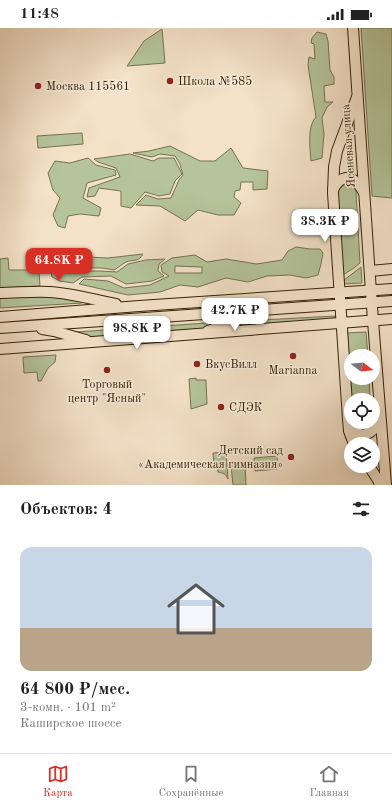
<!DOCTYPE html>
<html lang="ru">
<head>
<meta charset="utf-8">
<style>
	:root { --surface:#fff; --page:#f6f6f6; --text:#222; --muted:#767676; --line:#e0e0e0; --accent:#d93025 }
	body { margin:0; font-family:"Old Standard TT",serif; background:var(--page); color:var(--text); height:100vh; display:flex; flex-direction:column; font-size:15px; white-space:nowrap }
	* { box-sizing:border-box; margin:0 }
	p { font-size:13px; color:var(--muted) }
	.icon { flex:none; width:22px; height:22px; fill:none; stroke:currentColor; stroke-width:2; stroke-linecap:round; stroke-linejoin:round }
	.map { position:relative; height:457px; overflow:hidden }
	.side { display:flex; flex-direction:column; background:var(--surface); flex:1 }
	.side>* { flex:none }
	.needle { width:26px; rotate:106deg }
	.controls { position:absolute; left:344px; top:321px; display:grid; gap:8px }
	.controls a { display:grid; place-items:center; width:36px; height:36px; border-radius:50%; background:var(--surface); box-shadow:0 4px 16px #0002; font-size:20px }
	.price { position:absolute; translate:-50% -34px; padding:0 9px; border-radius:8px; background:#fff; color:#222; font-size:13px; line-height:26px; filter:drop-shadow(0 1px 2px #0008) }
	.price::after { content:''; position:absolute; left:50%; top:24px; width:12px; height:9px; margin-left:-6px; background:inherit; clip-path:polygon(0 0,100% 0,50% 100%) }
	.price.active { background:var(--accent); color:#fff }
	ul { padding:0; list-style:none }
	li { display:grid; align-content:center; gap:8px; height:212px; padding:0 20px }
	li+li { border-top:1px solid var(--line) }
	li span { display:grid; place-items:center; height:124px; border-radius:12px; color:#555 }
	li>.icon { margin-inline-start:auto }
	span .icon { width:72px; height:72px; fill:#fffc; stroke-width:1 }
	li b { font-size:17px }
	h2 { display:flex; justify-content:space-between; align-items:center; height:48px; padding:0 20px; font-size:17px }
	.status { display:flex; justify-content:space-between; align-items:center; height:28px; padding:0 20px; background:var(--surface); direction:ltr }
	.status svg { height:11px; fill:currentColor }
	.dock { display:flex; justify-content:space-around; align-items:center; height:56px; border-top:1px solid var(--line); background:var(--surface); font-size:11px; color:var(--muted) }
	.dock a { display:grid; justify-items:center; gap:2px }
	.dock .active { color:var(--accent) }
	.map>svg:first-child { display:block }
</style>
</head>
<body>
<div class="status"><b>11:48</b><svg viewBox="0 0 49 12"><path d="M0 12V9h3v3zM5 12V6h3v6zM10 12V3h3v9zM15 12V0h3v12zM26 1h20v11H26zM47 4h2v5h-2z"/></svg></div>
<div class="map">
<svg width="392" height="457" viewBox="0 0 392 457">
	<rect width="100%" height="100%" fill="#f3e1c8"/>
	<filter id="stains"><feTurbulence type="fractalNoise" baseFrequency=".005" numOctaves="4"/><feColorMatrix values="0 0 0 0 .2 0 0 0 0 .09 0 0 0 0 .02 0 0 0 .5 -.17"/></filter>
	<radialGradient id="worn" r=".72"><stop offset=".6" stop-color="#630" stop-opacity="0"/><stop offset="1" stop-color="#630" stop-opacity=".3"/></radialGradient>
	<!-- green -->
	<g fill="#b5c49a" stroke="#767250" fill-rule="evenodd">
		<path d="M361 0H392V170L372 168Z"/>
		<path d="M162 1 165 35 127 38 144 13Z"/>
		<path d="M317 4 326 6 328 13 330 42 334 49V56L324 58 325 74H333L327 79 322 90 324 106 322 130 311 133C310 120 307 98 316 89L308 37 309 29 315 31 314 16 311 15 312 10Z"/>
		<path d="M82 105 83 116 38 120 37 108Z"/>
		<path d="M170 118 200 133H215L231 120 243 140 268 143 267 161 253 162V154H241L240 162 235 163 234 169 241 175 234 187H218L198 182 185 193 160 178 136 177 146 167 158 171 171 170 179 152 183 147 180 136 175 128 160 126 152 129 133 125 149 123Z"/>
		<path d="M130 126 153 133 159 130H174L182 146 175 153 170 166 159 168 145 164 131 180 121 178V163L99 160 95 168 87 169 89 160 120 149 116 140 98 134 94 131Z"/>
		<path d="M88 130 96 137 115 142 116 147 87 155 83 170 101 180 99 188 80 186 68 188 65 200 58 198 53 187 60 170 53 162 48 145 55 133 70 135Z"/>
		<path d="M345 156 352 158 356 163 360 235 354 240 343 247 337 166 339 161Z"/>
		<path d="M296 219 310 221H320L323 225 321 236 318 247 306 250 290 247 267 248 248 254 226 250 198 259 180 257 160 264 128 267 79 256 84 251 108 253 124 260 150 257 169 248 162 244 161 237 172 230 195 227 207 234 226 231 257 236 282 232 288 223ZM175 238 202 239V245H175Z"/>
		<path d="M143 226C138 235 133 231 126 234 122 236 118 240 114 242L102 240H70L66 235 69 228 108 230Z"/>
		<path d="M8 230 9 242H30V244H39L40 258 0 260V231Z"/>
		<path d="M48 231 65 232 64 236 69 243H101L117 244 128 236 146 232 165 231 159 236 158 243 164 248 152 253 126 256 111 248 82 249 73 255 60 253 52 249Z"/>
		<path d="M361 239 362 255 344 256V252Z"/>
		<path d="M50 268 82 274V275L0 280V270Z"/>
		<path d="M335 288V291L232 300 231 295 244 293Z"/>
		<path d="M207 295V301L85 310 76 308V304Z"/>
		<path d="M366 304 368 328H351V350H369L370 372H351L346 305Z"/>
		<path d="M56 327 55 334 48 340 41 353H38L37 344 24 345 23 329Z"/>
		<path d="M196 350V352H206L207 376 191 381 189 351Z"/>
		<path d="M226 424 228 451C226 446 223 445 218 444L217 437H214L213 425Z"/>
		<path d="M277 428 278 441 255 443 254 430Z"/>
		<path d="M245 436 246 457H233L231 437Z"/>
	</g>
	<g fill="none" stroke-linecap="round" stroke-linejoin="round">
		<defs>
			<g id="major">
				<path d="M353 0 373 293 386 457"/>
				<path d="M333 162C337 152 347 145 356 154 360 157 362 161 364 165"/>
				<path d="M370 243 392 241"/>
				<path d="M0 265C16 265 33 263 49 264 72 265 94 272 116 276"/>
				<path d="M0 289 139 278 392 261"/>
				<path d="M0 300 392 273"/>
				<path d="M42 301 54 303 86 312"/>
				<path d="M208 303 253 286"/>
				<path d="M0 321 392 291"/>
				<path d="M349 395C359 415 375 406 380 389"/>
				<path d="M354 416 349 403 348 391 333 165 334 139 337 123 357 69"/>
				<path d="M369 438 378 452 380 457"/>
			</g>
		</defs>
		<!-- major casing -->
		<use href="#major" stroke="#362105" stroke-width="12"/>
		<!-- major -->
		<use href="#major" stroke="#f3e1c8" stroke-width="10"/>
	</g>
	<!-- markers -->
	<g fill="#8f2418" stroke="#f7ecdb" stroke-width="1.5">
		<circle cx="170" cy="53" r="4"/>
		<circle cx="38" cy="58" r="4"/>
		<circle cx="293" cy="328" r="4"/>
		<circle cx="197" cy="336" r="4"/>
		<circle cx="107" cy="342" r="4"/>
		<circle cx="221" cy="379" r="4"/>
		<circle cx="291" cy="429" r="4"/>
	</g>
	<g text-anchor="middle" stroke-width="3" stroke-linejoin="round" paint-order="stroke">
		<!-- poi labels -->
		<g font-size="12" fill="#362105" stroke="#f7ecdb" text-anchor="start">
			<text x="178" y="57">Школа №585</text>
			<text x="46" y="62">Москва 115561</text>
			<text x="205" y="340">ВкусВилл</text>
			<text x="293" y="346" text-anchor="middle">Marianna</text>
			<text x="107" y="360" text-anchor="middle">Торговый<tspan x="107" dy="14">центр "Ясный"</tspan></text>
			<text x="229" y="383">СДЭК</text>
			<text x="283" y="426" text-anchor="end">Детский сад<tspan x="283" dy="14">«Академическая гимназия»</tspan></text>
		</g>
		<!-- street labels -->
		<g font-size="12" fill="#362105" stroke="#f7ecdb">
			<text transform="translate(348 118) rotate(-94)" y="4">Ясеневая улица</text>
		</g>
	</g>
	<rect width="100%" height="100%" filter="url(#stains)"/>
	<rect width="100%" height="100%" fill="url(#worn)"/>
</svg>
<div class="controls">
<a><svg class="needle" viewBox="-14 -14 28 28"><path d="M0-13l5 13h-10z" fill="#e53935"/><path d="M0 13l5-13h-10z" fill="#767676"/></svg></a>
<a><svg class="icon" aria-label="locate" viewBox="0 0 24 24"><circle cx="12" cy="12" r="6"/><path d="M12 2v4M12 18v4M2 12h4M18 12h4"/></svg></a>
<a><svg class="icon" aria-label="layers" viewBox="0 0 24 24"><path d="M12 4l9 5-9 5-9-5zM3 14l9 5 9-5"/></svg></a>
</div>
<b class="price" style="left:325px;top:215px">38.3K ₽</b>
<b class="price active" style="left:59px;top:254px">64.8K ₽</b>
<b class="price" style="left:235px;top:304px">42.7K ₽</b>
<b class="price" style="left:137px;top:322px">98.8K ₽</b>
</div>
<section class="side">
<h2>Объектов: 4<svg class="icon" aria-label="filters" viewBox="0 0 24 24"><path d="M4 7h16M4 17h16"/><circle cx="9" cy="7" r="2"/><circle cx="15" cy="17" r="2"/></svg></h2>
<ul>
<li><span style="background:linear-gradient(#c9d6e8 65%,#b9a48a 0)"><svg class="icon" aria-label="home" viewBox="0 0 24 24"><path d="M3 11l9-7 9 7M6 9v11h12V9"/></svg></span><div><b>64 800 ₽/мес.</b><p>3-комн. · 101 m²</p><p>Каширское шоссе</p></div></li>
</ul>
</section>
<nav class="dock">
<a class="active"><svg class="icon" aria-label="map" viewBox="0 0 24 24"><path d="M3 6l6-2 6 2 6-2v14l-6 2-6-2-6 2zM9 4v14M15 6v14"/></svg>Карта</a>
<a><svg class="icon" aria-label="saved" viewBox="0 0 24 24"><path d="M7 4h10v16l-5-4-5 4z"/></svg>Сохранённые</a>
<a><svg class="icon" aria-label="home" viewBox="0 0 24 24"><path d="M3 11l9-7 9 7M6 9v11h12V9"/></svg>Главная</a>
</nav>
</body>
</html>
